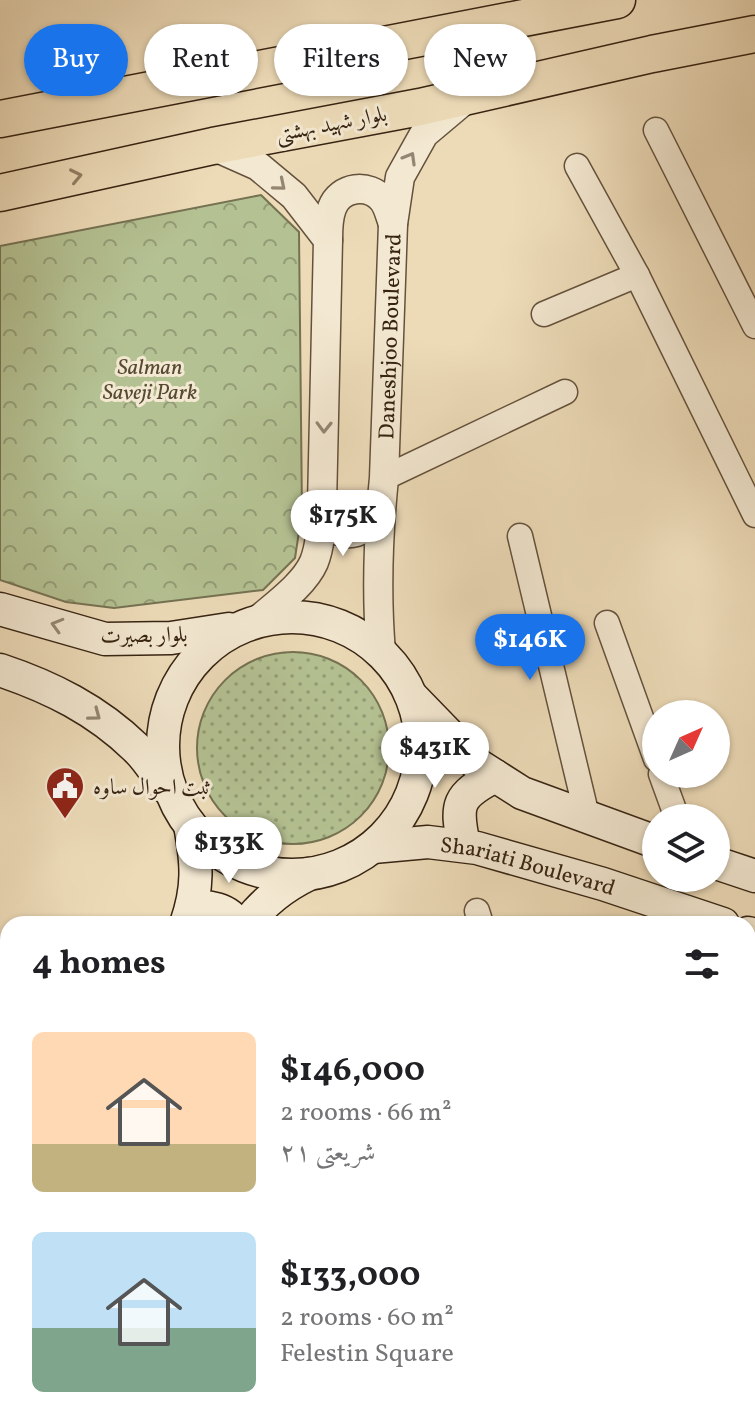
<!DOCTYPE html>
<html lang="en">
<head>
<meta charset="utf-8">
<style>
	:root { --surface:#fff; --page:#f6f6f6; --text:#202124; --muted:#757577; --accent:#1a73e8 }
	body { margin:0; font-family:Vollkorn,Amiri,serif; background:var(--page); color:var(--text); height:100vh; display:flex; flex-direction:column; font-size:30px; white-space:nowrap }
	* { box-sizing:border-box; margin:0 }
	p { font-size:26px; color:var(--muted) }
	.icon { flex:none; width:44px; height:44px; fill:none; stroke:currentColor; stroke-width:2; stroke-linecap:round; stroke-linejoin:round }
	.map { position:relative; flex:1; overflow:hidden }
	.sheet { position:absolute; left:0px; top:916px; width:756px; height:512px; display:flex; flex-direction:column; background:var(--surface); border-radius:24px 24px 0 0; box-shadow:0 2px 6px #0004 }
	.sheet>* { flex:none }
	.banner { position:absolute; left:24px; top:24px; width:708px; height:72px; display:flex; gap:16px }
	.needle { width:52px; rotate:45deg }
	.fabs { position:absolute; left:642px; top:700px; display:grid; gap:16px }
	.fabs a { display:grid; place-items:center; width:88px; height:88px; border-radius:50%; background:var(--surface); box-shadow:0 2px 6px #0004; font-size:40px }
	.price { position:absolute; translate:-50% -68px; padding:0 18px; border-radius:28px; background:#fff; color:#222; font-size:26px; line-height:52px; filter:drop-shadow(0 2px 4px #0008) }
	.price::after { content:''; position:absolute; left:50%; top:48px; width:24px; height:18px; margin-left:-12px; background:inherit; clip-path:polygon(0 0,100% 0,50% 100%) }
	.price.active { background:var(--accent); color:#fff }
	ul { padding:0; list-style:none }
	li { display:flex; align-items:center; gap:24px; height:200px; padding:0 32px }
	li span { display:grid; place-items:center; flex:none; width:224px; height:160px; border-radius:12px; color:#555 }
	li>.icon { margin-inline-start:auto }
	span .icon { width:96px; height:96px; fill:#fffc; stroke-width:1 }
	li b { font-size:34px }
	h2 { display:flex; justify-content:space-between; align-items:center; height:96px; padding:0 32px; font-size:34px }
	.chip { padding:0 28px; border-radius:36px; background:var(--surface); box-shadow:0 2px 6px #0004; font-size:28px; line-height:72px }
	.chip.active { background:var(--accent); color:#fff }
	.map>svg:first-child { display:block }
</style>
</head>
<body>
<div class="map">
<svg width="755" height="1428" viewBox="0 0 755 1428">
	<defs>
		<pattern id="grass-dots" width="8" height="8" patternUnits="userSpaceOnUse" patternTransform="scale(2)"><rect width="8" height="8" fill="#b4c192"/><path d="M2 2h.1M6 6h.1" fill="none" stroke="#939c76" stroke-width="1.8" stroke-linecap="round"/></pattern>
		<pattern id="forest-crowns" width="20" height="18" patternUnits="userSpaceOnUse" patternTransform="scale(2)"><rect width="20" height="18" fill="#b4c192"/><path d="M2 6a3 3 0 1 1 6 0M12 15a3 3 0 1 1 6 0" fill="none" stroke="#939c76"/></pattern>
	</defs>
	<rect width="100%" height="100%" fill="#eddbb8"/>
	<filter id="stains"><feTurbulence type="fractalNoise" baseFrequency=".0025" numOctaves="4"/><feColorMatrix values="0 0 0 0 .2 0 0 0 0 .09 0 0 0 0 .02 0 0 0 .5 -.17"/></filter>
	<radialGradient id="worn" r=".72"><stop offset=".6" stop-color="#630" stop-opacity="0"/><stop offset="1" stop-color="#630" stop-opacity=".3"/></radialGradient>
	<!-- grass -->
	<circle fill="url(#grass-dots)" stroke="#757252" stroke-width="2" cx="293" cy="748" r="96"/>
	<!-- forest -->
	<path fill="url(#forest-crowns)" stroke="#757252" stroke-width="2" d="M261 195 299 232 302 512 295 558 263 590 114 608 66 602 0 580V246Z"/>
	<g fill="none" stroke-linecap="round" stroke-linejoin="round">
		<defs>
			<g id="minor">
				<path d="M656 130 755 326"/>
				<path d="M577 166 637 275 755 515"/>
				<path d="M544 314 637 275"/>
				<path d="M384 478 565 392"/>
				<path d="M520 536 587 816"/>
				<path d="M607 623 656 759"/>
				<path d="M661 774 677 818"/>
				<path d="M477 911 481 924"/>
				<path d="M0 986 8 997"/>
				<path d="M0 1191 8 1203"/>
				<path d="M748 1200 755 1197"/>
				<path d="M458 1420 461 1428"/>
				<path d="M671 1420 675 1428"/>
				<path d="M300 1428 317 1420"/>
			</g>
			<g id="tertiary">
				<path d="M213 146 258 166 294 196 328 240 322 505C321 524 321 544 314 562 304 585 275 605 256 622"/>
				<path d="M328 240C328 229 328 218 332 208 340 186 369 183 383 200 388 206 390 216 393 224"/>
				<path d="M322 505C324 510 326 519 330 523 346 543 367 530 379 515"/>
				<path id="s1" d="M381 652C376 594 378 537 384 478L393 224 400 177 424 134 468 97"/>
			</g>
			<g id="secondary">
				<path d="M0 609 105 639 171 638 229 629"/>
				<circle cx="292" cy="746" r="129"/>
				<path d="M0 670C51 687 97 710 136 748 148 759 157 775 167 788"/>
				<path d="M413 698 478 765 522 793 656 842"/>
				<path d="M464 845C455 804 457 796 495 776"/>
				<path id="s2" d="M373 847 428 842 477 848 603 884 723 924"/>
				<path d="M716 863 755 876"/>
				<path d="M192 908C207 905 229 909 236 924"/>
				<path d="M186 924C199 887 197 863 190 825"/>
				<path d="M247 924C264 901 284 886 309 874"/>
				<path d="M748 933 755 935"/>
				<path d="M0 1281 8 1269"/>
				<path d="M0 1355 8 1344"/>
			</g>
			<g id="primary">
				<path d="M0 119 617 0"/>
				<path d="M0 193 213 146 420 107 652 54 755 34"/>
			</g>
		</defs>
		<!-- minor casing -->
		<use href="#minor" stroke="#64513c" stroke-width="27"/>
		<!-- tertiary casing -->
		<use href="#tertiary" stroke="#64513c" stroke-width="31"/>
		<!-- secondary casing -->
		<use href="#secondary" stroke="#362312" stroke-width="35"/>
		<!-- primary casing -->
		<use href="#primary" stroke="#362312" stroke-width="39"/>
		<!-- minor -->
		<use href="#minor" stroke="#f3e8d1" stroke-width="24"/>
		<!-- tertiary -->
		<use href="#tertiary" stroke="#f3e8d1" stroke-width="28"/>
		<!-- secondary -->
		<use href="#secondary" stroke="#f3e8d1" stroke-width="32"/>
		<!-- primary -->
		<use href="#primary" stroke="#eddbb8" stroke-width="36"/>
	</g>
	<!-- one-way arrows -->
	<defs><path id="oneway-chevron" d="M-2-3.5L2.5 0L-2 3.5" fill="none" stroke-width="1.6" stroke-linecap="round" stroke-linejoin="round" transform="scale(2)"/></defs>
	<g stroke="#948672">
		<use href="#oneway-chevron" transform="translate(410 158) rotate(-60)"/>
		<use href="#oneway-chevron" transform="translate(280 185) rotate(40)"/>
		<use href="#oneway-chevron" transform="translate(324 427) rotate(91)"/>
		<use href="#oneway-chevron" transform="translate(57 625) rotate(-164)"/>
		<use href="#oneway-chevron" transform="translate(95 715) rotate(37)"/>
	</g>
	<use stroke="#927f65" href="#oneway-chevron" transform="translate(76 176) rotate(-12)"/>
	<!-- icons -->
	<defs>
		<symbol id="civic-pin" viewBox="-11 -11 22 30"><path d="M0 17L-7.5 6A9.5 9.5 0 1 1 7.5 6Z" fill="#8f2418" stroke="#f3e8d1"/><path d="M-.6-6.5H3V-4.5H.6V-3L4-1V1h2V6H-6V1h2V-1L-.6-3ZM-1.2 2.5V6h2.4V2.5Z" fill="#fff"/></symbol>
	</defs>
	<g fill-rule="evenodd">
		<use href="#civic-pin" x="43" y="764" width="44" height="60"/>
	</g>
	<g text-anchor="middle" stroke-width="6" stroke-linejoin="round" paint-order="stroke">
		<!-- street labels -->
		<g font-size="22" fill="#362312" stroke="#f3e8d1">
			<text transform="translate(331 123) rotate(-11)" y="8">بلوار شهید بهشتی</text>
			<text dy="8" stroke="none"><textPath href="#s1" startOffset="316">Daneshjoo Boulevard</textPath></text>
			<text transform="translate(144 634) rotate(-1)" y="8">بلوار بصیرت</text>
			<text dy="8" stroke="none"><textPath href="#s2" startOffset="158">Shariati Boulevard</textPath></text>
		</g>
		<!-- park labels -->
		<g font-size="22" font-style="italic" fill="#564a32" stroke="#f3e8d1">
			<text x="150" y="374">Salman<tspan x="150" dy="25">Saveji Park</tspan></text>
		</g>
		<!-- poi labels -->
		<g font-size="22" fill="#362312" stroke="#f3e8d1" text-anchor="start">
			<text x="93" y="794">ثبت احوال ساوه</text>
		</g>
	</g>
	<rect width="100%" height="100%" filter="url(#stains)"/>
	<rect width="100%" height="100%" fill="url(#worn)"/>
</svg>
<div class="fabs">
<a><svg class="needle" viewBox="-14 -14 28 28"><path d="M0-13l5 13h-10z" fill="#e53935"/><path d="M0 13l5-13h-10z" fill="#757577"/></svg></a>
<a><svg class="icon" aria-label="layers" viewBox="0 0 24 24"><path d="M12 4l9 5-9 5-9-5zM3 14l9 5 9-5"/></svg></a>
</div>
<b class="price" style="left:343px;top:558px">$175K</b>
<b class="price active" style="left:530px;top:682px">$146K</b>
<b class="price" style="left:435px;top:790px">$431K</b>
<b class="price" style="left:229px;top:885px">$133K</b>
<div class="banner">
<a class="chip active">Buy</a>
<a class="chip">Rent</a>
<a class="chip">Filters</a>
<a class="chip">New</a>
</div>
<section class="sheet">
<h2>4 homes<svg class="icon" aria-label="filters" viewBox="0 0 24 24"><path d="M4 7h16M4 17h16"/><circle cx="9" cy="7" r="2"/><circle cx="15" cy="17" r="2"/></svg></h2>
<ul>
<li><span style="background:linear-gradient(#ffd9b3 70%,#c2b280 0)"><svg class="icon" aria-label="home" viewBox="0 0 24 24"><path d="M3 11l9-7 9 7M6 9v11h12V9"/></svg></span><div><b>$146,000</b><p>2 rooms · 66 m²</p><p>شریعتی ۲۱</p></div></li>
<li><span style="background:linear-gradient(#bfe0f5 60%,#7fa58c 0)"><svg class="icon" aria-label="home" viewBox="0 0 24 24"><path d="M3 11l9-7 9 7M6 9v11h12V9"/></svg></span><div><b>$133,000</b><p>2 rooms · 60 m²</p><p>Felestin Square</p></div></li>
</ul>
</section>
</div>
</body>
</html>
